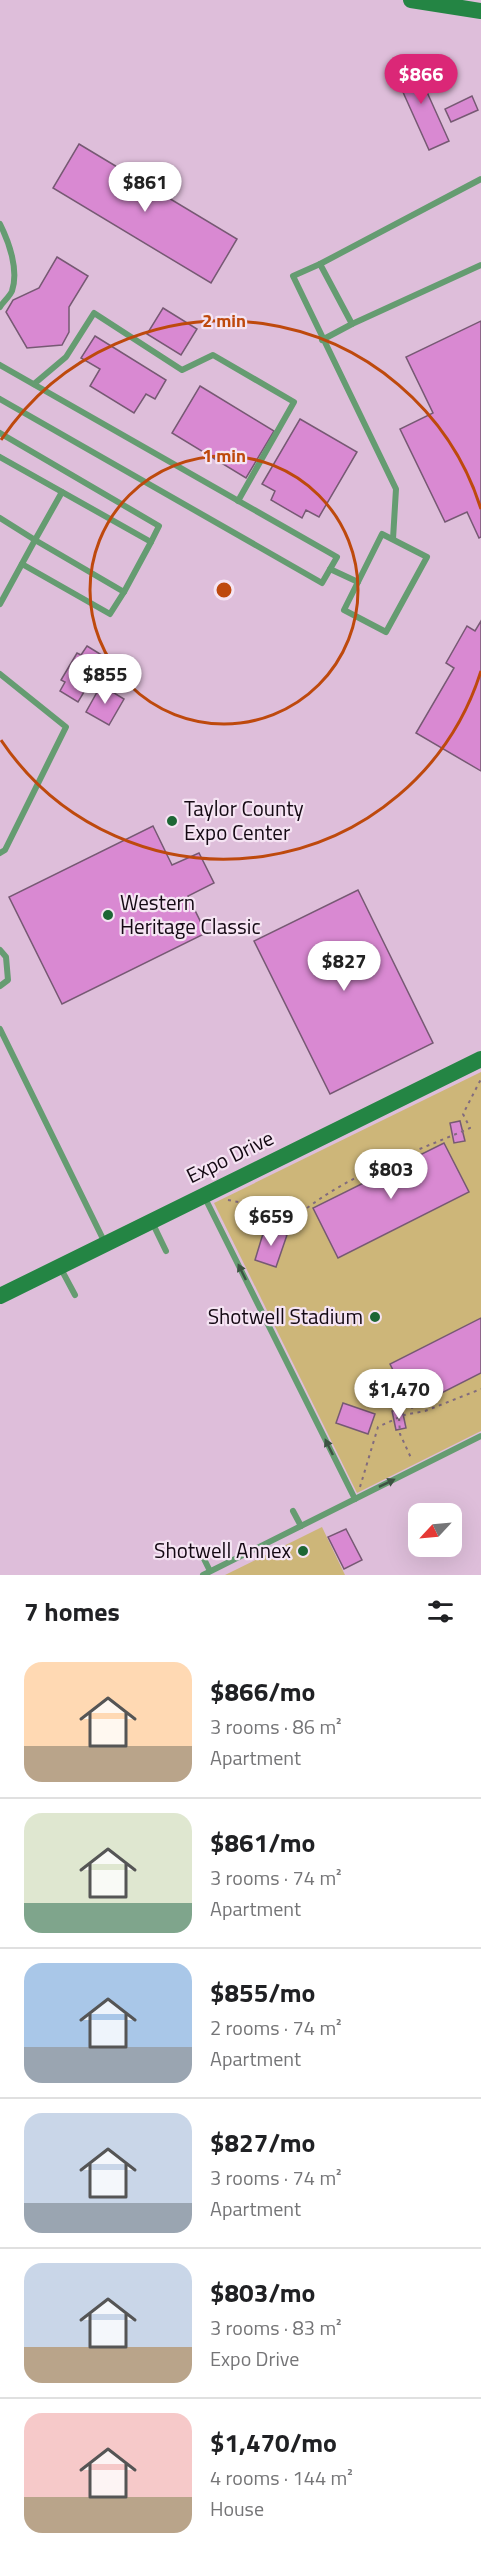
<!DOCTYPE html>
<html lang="en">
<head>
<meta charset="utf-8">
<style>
	:root { --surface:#fff; --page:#f2f2f2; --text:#202124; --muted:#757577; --line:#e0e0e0; --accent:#db2777 }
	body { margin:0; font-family:"Titillium Web",sans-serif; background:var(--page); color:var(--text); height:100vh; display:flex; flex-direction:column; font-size:22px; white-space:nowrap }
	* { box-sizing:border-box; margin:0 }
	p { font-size:20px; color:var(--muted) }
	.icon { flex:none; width:33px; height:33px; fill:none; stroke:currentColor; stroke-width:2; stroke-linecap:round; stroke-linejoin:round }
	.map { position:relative; height:1575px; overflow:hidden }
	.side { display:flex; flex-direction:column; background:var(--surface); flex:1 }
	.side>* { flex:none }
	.needle { width:39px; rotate:244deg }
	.buttons { position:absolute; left:408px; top:1503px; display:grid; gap:12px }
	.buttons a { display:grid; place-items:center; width:54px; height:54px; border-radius:12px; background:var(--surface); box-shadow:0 6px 24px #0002; font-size:30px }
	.price { position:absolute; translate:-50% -51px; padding:0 14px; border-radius:21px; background:#fff; color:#222; font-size:20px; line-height:39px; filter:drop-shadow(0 2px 3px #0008) }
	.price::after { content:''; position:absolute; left:50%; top:36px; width:18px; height:14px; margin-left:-9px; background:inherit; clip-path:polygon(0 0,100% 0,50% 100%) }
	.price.selected { background:var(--accent); color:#fff }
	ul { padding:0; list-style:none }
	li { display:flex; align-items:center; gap:18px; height:150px; padding:0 24px }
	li+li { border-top:2px solid var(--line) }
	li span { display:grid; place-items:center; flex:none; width:168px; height:120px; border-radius:18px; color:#555 }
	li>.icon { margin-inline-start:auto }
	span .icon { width:72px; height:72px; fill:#fffc; stroke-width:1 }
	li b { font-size:26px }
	h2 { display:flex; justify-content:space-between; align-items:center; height:72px; padding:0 24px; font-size:26px }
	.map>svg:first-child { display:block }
</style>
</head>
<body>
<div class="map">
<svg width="481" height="1575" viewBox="0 0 481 1575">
	<rect width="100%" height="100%" fill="#debeda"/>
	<!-- green -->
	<g fill="#cdb679">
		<path d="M481 1072V1431L357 1493 214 1203Z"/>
		<path d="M322 1527 345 1575H225Z"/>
	</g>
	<!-- building -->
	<g fill="#d989d2" stroke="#765973" stroke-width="1.5">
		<path d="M413 61 449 141 429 150 393 70Z"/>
		<path d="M472 96 478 110 451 122 445 109Z"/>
		<path d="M79 144 237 239 211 283 53 188Z"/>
		<path d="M57 257 88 276 69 307V332L62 345 27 348 6 312 13 300 39 288Z"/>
		<path d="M163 308 197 329 181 355 147 334Z"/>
		<path d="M481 321V537L479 538 467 512 445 522 400 429 433 413 406 357Z"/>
		<path d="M95 336 166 380 155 399 146 394 134 413 90 386 100 369 81 358Z"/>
		<path d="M200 386 274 431 246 478 172 433Z"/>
		<path d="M300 419 357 452 319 517 306 510 302 518 271 500 275 491 262 484Z"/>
		<path d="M481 621V771L416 733 454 668 446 663 467 626 475 631Z"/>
		<path d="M87 646 105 657 78 702 60 691 65 682 61 680 77 653 81 655Z"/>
		<path d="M101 685 124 699 109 725 86 712Z"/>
		<path d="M153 826 172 865 199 853 214 883 188 896 206 933 62 1004 9 897Z"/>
		<path d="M358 890 433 1043 330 1094 254 941Z"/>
		<path d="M460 1121 465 1141 454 1143 450 1123Z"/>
		<path d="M444 1143 469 1192 338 1258 313 1208Z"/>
		<path d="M265 1227 287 1235 276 1267 255 1260Z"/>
		<path d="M481 1318V1373L412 1408 390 1364Z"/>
		<path d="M343 1403 375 1414 368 1434 336 1423Z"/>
		<path d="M402 1409 406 1428 396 1430 392 1411Z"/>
		<path d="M346 1529 362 1560 344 1569 328 1537Z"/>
	</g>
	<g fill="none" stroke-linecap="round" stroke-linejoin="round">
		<!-- path -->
		<g stroke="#816b7e" stroke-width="2" stroke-dasharray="3 4.5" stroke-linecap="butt">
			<path d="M228 1200 275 1209 296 1226"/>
			<path d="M307 1208C358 1170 413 1153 470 1128L463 1114 481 1079"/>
			<path d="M399 1418 400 1434 412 1460"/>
			<path d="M360 1487 378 1427 404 1415 425 1411 481 1389"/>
		</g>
		<!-- lane -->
		<g stroke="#659c71" stroke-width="6">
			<path d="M481 179 320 264 352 324 481 265"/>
			<path d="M0 224C9 242 19 270 12 291 10 296 3 302 0 307"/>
			<path d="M320 264 293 276 396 489 393 539"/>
			<path d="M322 340 352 324"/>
			<path d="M0 365 337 557 322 583 0 399"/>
			<path d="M34 384 66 357 94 313 182 370 213 355 294 402 238 501"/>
			<path d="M0 433 159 526 151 542"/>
			<path d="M0 457 151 542 124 592 35 540 0 604"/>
			<path d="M0 518 35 540 62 492"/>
			<path d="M382 534 427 557 386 632 344 610Z"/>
			<path d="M22 564 110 614 124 592"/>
			<path d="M330 569 358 582"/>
			<path d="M0 674 66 727 5 850 0 853"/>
			<path d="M0 950 6 957 8 980 0 986"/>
			<path d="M0 1029 105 1243"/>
			<path d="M204 1196 355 1499"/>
			<path d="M152 1222 166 1251"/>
			<path d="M60 1267 75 1295"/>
			<path d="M293 1511 301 1526"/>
			<path d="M202 1555 210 1571"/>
			<path d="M203 1575 481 1436"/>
		</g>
		<!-- secondary -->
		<g stroke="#248544" stroke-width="16">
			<path d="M411 0 481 11"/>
			<path d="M0 1296 481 1059"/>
		</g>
	</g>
	<!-- one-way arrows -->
	<defs><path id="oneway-solid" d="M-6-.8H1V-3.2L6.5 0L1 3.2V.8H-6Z" transform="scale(1.5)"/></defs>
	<g fill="#3c5242">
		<use href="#oneway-solid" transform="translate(242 1272) rotate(-116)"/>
		<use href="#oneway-solid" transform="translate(329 1447) rotate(-116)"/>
		<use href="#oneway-solid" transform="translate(387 1483) rotate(-26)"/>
	</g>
	<!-- distance rings -->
	<g fill="none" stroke="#be490d" stroke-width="3">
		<circle cx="224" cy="590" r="134"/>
		<path d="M481 671A269 269 0 0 1 1 740M1 440A269 269 0 0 1 481 509"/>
	</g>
	<!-- markers -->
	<g fill="#1c6634" stroke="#f5e4f3" stroke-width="2">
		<circle cx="172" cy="821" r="6"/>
		<circle cx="108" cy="915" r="6"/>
		<circle cx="375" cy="1317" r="6"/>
		<circle cx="303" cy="1551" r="6"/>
	</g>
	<g text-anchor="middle" stroke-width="4.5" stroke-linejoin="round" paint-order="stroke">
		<!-- poi labels -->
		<g font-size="21" fill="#140913" stroke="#f5e4f3" text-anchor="start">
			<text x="184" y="816">Taylor County<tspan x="184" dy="24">Expo Center</tspan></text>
			<text x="120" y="910">Western<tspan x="120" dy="24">Heritage Classic</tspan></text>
			<text x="363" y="1324" text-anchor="end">Shotwell Stadium</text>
			<text x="291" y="1558" text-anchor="end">Shotwell Annex</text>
		</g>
		<!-- street labels -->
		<g font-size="21" fill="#140913" stroke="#f5e4f3">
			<text transform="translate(230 1157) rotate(-26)" y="7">Expo Drive</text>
		</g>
	</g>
	<circle cx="224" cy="590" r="9" fill="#be490d" stroke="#f5e4f3" stroke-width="3"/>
	<g font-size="18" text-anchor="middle" font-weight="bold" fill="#be490d" stroke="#f5e4f3" stroke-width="4.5" stroke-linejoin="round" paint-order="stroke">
		<text x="224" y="327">2 min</text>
		<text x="224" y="462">1 min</text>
	</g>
</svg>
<div class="buttons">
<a><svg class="needle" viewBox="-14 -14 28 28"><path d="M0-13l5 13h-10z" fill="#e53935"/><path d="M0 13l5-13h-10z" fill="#757577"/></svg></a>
</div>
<b class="price selected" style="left:421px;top:105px">$866</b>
<b class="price" style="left:145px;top:213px">$861</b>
<b class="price" style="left:105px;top:705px">$855</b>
<b class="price" style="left:344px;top:992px">$827</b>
<b class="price" style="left:391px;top:1200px">$803</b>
<b class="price" style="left:271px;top:1247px">$659</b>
<b class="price" style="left:399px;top:1420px">$1,470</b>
</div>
<section class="side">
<h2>7 homes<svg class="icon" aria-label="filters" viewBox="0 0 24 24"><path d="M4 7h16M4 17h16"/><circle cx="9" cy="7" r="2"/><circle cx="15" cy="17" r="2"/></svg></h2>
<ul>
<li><span style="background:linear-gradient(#ffd9b3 70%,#b9a48a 0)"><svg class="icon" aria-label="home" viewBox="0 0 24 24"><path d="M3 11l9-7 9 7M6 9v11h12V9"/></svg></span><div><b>$866/mo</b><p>3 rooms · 86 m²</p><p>Apartment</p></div></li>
<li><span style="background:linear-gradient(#dfe7d0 75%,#7fa58c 0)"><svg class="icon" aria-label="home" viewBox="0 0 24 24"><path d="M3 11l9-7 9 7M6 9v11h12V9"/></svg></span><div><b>$861/mo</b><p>3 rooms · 74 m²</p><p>Apartment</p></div></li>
<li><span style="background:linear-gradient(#a9c7e8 70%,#9aa5b1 0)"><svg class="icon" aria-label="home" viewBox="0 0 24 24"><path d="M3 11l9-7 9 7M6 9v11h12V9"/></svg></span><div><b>$855/mo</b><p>2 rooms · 74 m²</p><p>Apartment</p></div></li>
<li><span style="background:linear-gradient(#c9d6e8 75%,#9aa5b1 0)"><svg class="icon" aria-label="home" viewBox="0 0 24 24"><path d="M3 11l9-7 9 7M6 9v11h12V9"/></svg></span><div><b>$827/mo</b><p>3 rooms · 74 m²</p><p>Apartment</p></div></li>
<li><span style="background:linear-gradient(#c9d6e8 70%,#b9a48a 0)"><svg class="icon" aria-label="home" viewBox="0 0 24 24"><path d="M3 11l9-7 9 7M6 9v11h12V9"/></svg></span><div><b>$803/mo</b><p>3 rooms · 83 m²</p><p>Expo Drive</p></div></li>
<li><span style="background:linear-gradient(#f6c9c9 70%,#b9a48a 0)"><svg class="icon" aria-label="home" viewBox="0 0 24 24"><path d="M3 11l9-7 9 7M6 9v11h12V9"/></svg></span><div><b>$1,470/mo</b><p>4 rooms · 144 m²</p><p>House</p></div></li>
</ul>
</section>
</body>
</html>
